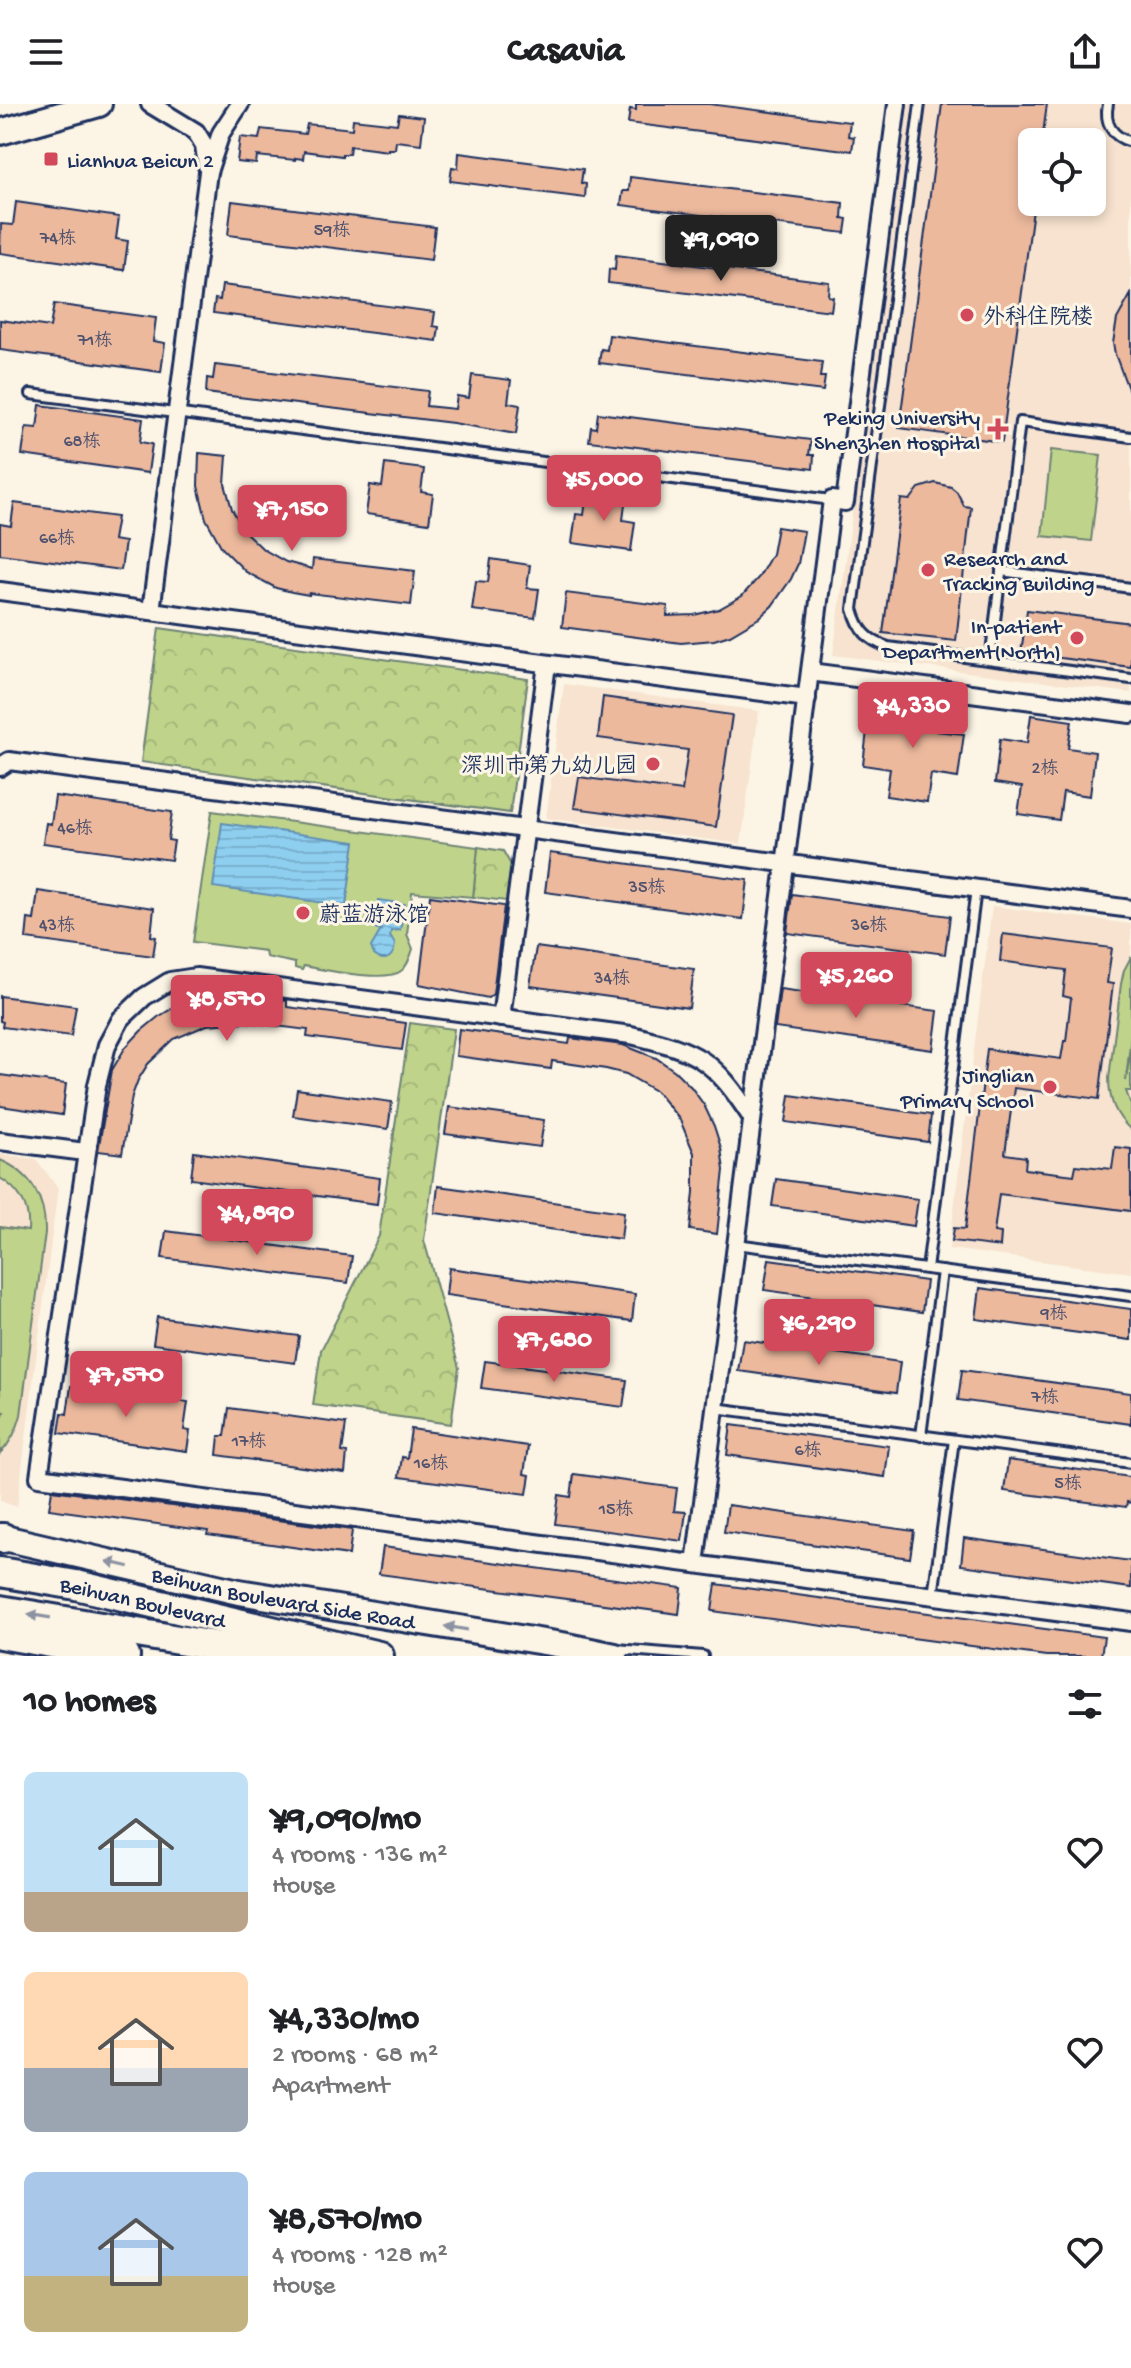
<!DOCTYPE html>
<html lang="en">
<head>
<meta charset="utf-8">
<style>
	:root { --surface:#fff; --page:#f6f6f6; --text:#202124; --muted:#757577; --accent:#d1495b }
	body { margin:0; font-family:"Gochi Hand","LXGW WenKai TC",sans-serif; background:var(--page); color:var(--text); height:100vh; display:flex; flex-direction:column; font-size:30px; white-space:nowrap }
	* { box-sizing:border-box; margin:0 }
	p { font-size:26px; color:var(--muted) }
	.icon { flex:none; width:44px; height:44px; fill:none; stroke:currentColor; stroke-width:2; stroke-linecap:round; stroke-linejoin:round }
	.map { position:relative; height:1552px; overflow:hidden }
	.drawer { display:flex; flex-direction:column; background:var(--surface); flex:1 }
	.drawer>* { flex:none }
	.buttons { position:absolute; left:1018px; top:24px; display:grid; gap:16px }
	.buttons a { display:grid; place-items:center; width:88px; height:88px; border-radius:12px; background:var(--surface); box-shadow:0 4px 12px #0003; font-size:40px }
	.price { position:absolute; translate:-50% -68px; padding:0 18px; border-radius:8px; background:var(--accent); color:#fff; font-size:26px; line-height:52px; filter:drop-shadow(0 2px 4px #0008) }
	.price::after { content:''; position:absolute; left:50%; top:48px; width:24px; height:18px; margin-left:-12px; background:inherit; clip-path:polygon(0 0,100% 0,50% 100%) }
	.price.current { background:#222; color:#fff }
	ul { padding:0; list-style:none }
	li { display:flex; align-items:center; gap:24px; height:200px; padding:0 24px }
	li span { display:grid; place-items:center; flex:none; width:224px; height:160px; border-radius:12px; color:#555 }
	li>.icon { margin-inline-start:auto }
	span .icon { width:96px; height:96px; fill:#fffc; stroke-width:1 }
	li b { font-size:34px }
	h2 { display:flex; justify-content:space-between; align-items:center; height:96px; padding:0 24px; font-size:34px }
	header { display:flex; justify-content:space-between; align-items:center; height:104px; padding:0 24px; background:var(--surface); font-size:36px; font-weight:800 }
	.map>svg:first-child { display:block }
</style>
</head>
<body>
<header><svg class="icon" aria-label="menu" viewBox="0 0 24 24"><path d="M4 6h16M4 12h16M4 18h16"/></svg>Casavia<svg class="icon" aria-label="share" viewBox="0 0 24 24"><path d="M12 15V3M7 8l5-5 5 5M5 13v7h14v-7"/></svg></header>
<div class="map">
<svg width="1131" height="1552" viewBox="0 0 1131 1552">
	<defs>
		<pattern id="park-crowns" width="20" height="18" patternUnits="userSpaceOnUse" patternTransform="scale(2)"><rect width="20" height="18" fill="#bfd48a"/><path d="M2 6a3 3 0 1 1 6 0M12 15a3 3 0 1 1 6 0" fill="none" stroke="#a4b67a"/></pattern>
		<pattern id="water-rules" width="6" height="5" patternUnits="userSpaceOnUse" patternTransform="scale(2)"><rect width="6" height="5" fill="#8eceef"/><path d="M0 2.5h6" fill="none" stroke="#7ab1cf"/></pattern>
	</defs>
	<rect width="100%" height="100%" fill="#fcf5e5"/>
	<filter id="ink" filterUnits="userSpaceOnUse"><feTurbulence type="fractalNoise" baseFrequency=".0125" numOctaves="2"/><feDisplacementMap in="SourceGraphic" scale="16" xChannelSelector="R" yChannelSelector="G"/><feConvolveMatrix kernelMatrix="1 2 1 2 8 2 1 2 1" color-interpolation-filters="sRGB"/></filter>
	<g filter="url(#ink)">
		<!-- built -->
		<g fill="#f7e3cf" fill-rule="evenodd">
			<path d="M908 0H1131V589L833 551ZM1032 38H1092V98H1032Z"/>
			<path d="M564 580 759 607 741 740 546 714Z"/>
			<path d="M992 802 1131 820V1169L949 1145Z"/>
			<path d="M0 1050 36 1055 58 1084 17 1403 0 1397Z"/>
		</g>
		<!-- park -->
		<g fill="url(#park-crowns)" stroke="#6d8274" stroke-width="2">
			<path d="M159 524 528 575 510 709 141 658Z"/>
			<path d="M478 743 503 747 511 761 506 797 473 793Z"/>
			<path d="M410 919 454 925 424 1136 459 1264 451 1320 313 1301 321 1246 379 1132Z"/>
		</g>
		<!-- pitch -->
		<g fill="#bfd48a" stroke="#6d8274" stroke-width="2">
			<path d="M1051 346 1101 351 1091 437 1042 432Z"/>
			<path d="M212 707 478 743 473 793 412 788 407 830 413 845C410 853 408 862 401 867 386 879 324 866 304 862L302 866 295 864V859L266 853 265 847 193 838Z"/>
			<path d="M1131 853V931L1126 975V977L1131 943V987H1126L1131 1001V1026C1115 1011 1109 996 1109 974L1121 880 1124 866Z"/>
			<path d="M0 1056C32 1069 46 1096 45 1129L21 1311C17 1327 11 1338 0 1350V1322L4 1308 0 1307V1123L28 1127C30 1104 20 1086 0 1074Z"/>
		</g>
		<!-- water -->
		<g fill="url(#water-rules)" stroke="#608eb5" stroke-width="2">
			<path d="M222 719 355 738 346 802 213 783Z"/>
			<path d="M379 796 405 800 400 826 391 827 390 832 395 840C394 853 386 860 374 851L371 843 381 826 375 824Z"/>
		</g>
		<!-- building -->
		<g fill="#ecb99d" stroke="#1b2f5e" stroke-width="2">
			<path d="M636 0H709L850 18 848 32 854 33 852 47 628 19 630 5 636 6Z"/>
			<path d="M942 0H1047L1042 38H1032V98H1034L1002 338 899 324Z"/>
			<path d="M399 10 424 13 421 40 396 37 395 45H388V47L350 42 349 50H342V52L304 47 303 55 295 54V56L257 52 256 60 237 58 240 33 259 35 261 25 305 30 307 20 352 25 353 15 397 20Z"/>
			<path d="M459 49 583 65 581 79 586 80 585 94 450 77 452 63 458 64Z"/>
			<path d="M630 73 843 99 842 114 847 115 845 129 621 101 623 87H629Z"/>
			<path d="M232 97 435 123 431 156 228 131Z"/>
			<path d="M16 98 119 113 116 135 128 137 124 166 0 149 1 120 13 121Z"/>
			<path d="M616 151 829 178 828 192 833 193 831 207 608 179 609 165 615 166Z"/>
			<path d="M222 181 435 208 433 222 439 223 437 237 213 209 215 195 220 196Z"/>
			<path d="M1131 190V290H1130L1115 250 1113 239 1117 215Z"/>
			<path d="M54 200 156 214 153 237 165 239 161 268 0 246V216L50 223Z"/>
			<path d="M609 231 822 258 820 273H825L823 287 599 259 601 245 607 246Z"/>
			<path d="M215 261 428 287 426 302 455 305 457 292 469 294 472 271 511 276 508 299 520 301 516 330 453 319 206 289 207 274 213 275Z"/>
			<path d="M40 301 143 315 140 338 152 340 148 369 22 351 26 323 37 324Z"/>
			<path d="M598 309 811 336 809 351H814L813 365 589 337 591 323 596 324Z"/>
			<path d="M199 349 227 352 225 380 232 405 244 427 263 445 286 458 312 465 313 455 415 467 411 501 309 489V491L292 488 276 484 246 468 222 444 206 415 198 382Z"/>
			<path d="M385 360 424 365 421 388 433 390 429 419 366 410 370 381 382 383Z"/>
			<path d="M935 379 951 383 957 388 964 402 971 403 956 537 883 529 901 395 910 396 919 384Z"/>
			<path d="M587 388 626 393 623 416 635 418 631 447 572 439 576 410 584 411Z"/>
			<path d="M14 399 117 413 113 436 125 438 121 466 0 450V420L11 422Z"/>
			<path d="M777 423 804 427 798 460 791 475 772 502 759 514 730 531 714 536 681 539 562 523 566 489 668 502 667 512 694 511 719 505 742 492 759 473 772 450Z"/>
			<path d="M491 455 530 461 527 484 539 485 535 514 472 506 476 477 488 478Z"/>
			<path d="M1027 506 1131 519V563L1021 549Z"/>
			<path d="M603 593 732 611 716 723 574 704 579 673 682 687 688 646 598 634Z"/>
			<path d="M899 594 940 599 936 627 964 630 958 674 931 670 927 698 886 692 890 665 863 661 868 618 896 621Z"/>
			<path d="M1031 611 1072 617 1068 644 1095 648 1090 692 1063 688 1059 716 1018 710 1022 683 995 679 1000 635 1027 639Z"/>
			<path d="M55 692 172 708 168 736 174 737 171 756 43 739 46 719 51 720Z"/>
			<path d="M550 749 748 776 743 815 545 788Z"/>
			<path d="M38 787 154 804 151 832 156 833 153 852 26 835 28 815 34 816Z"/>
			<path d="M792 790 950 812 945 850 787 829Z"/>
			<path d="M430 792 504 802 493 890 488 894 419 880Z"/>
			<path d="M1003 830 1112 844 1107 879 1113 880 1099 995 1014 984 1005 1050 1026 1053 1025 1065 1074 1071 1076 1061 1112 1065 1115 1043 1131 1045V1107L999 1090 994 1128 1001 1129 1000 1143 952 1137 954 1124 965 1125 987 945 1061 955 1064 937H1066L1071 894 1063 892 1066 866 1000 857Z"/>
			<path d="M536 843 694 865 689 904 530 882Z"/>
			<path d="M780 885 938 907 933 946 775 924Z"/>
			<path d="M222 890H244L287 897V903L406 919 402 946 307 933 308 926 245 918 207 921 174 935 148 960 138 976 132 992 122 1050 98 1047 112 966 125 944 141 927 158 913 178 901 200 894Z"/>
			<path d="M0 892 76 902 71 932 2 923 3 918 0 917Z"/>
			<path d="M459 925 569 940 570 934 623 941 656 954 675 967 691 983 704 1001 714 1022 721 1044 724 1066 717 1130 690 1126 694 1088V1049L680 1016 657 988 626 970 606 965 552 957 551 965 456 952Z"/>
			<path d="M0 971 66 980 62 1011 0 1002Z"/>
			<path d="M297 985 392 998 388 1025 293 1012Z"/>
			<path d="M790 991 931 1011 928 1038 786 1018Z"/>
			<path d="M449 1003 544 1016 540 1043 445 1030Z"/>
			<path d="M194 1048 380 1074 377 1100 191 1075Z"/>
			<path d="M776 1075 918 1095 914 1122 772 1102Z"/>
			<path d="M438 1082 624 1108 621 1135 435 1109Z"/>
			<path d="M166 1127 352 1152 348 1179 162 1154Z"/>
			<path d="M769 1155 926 1177 922 1208 764 1186Z"/>
			<path d="M449 1164 635 1190 632 1217 446 1191Z"/>
			<path d="M980 1184 1131 1205V1236L976 1215Z"/>
			<path d="M157 1213 299 1232 295 1259 153 1240Z"/>
			<path d="M743 1236 900 1258 896 1289 738 1267Z"/>
			<path d="M485 1257 627 1276 623 1303 481 1284Z"/>
			<path d="M962 1266 1131 1289V1320L958 1296Z"/>
			<path d="M71 1282 188 1298 184 1326 190 1327 187 1347 59 1329 62 1309 67 1310Z"/>
			<path d="M229 1304 346 1320 342 1348 347 1349 345 1369 217 1351 219 1332H225Z"/>
			<path d="M731 1321 889 1342 885 1373 727 1351Z"/>
			<path d="M411 1325 528 1342 524 1370 530 1371 527 1390 399 1373 402 1353 407 1354Z"/>
			<path d="M1008 1356 1131 1373V1399L1127 1398 1126 1403 1004 1387Z"/>
			<path d="M574 1370 677 1384 674 1407 686 1408 682 1437 555 1420 559 1391 571 1393Z"/>
			<path d="M52 1386 352 1426 349 1451 207 1431 208 1427 49 1405Z"/>
			<path d="M728 1401 914 1427 910 1454 724 1428Z"/>
			<path d="M964 1434 1131 1457V1484L961 1461Z"/>
			<path d="M383 1443 682 1484 679 1510 379 1470Z"/>
			<path d="M716 1480 1104 1533 1101 1552H1046L712 1507Z"/>
		</g>
		<g fill="none" stroke-linecap="round" stroke-linejoin="round">
			<defs>
				<g id="lane">
					<path d="M920 0 853 505C859 526 867 536 888 543L1131 575"/>
					<path d="M1108 0C1104 19 1112 33 1131 38"/>
					<path d="M31 290 831 396"/>
					<path d="M1001 467 1131 484"/>
					<path d="M990 556 1020 318 1131 333"/>
					<path d="M736 1140 1131 1192"/>
					<path d="M927 1165 976 785"/>
					<path d="M715 1304 1131 1359"/>
					<path d="M921 1332 942 1167"/>
					<path d="M933 1492 954 1336"/>
					<path d="M616 1545 703 1552"/>
				</g>
				<g id="street">
					<path d="M150 0 196 28 204 41 207 62"/>
					<path d="M0 487 807 594"/>
					<path d="M151 507 208 68 221 29 240 0"/>
					<path d="M810 568 1131 610"/>
					<path d="M0 663 9 657 1131 805"/>
					<path d="M501 914 547 560"/>
					<path d="M752 1014C714 956 699 947 631 931L196 873 170 877 144 893 121 915 107 941 97 981 39 1373 1131 1518"/>
					<path d="M0 1037 85 1048"/>
					<path d="M695 1460 832 396 845 398 897 0"/>
				</g>
				<g id="primary">
					<path d="M0 28 99 0"/>
					<path id="s1" d="M0 1433 239 1488 562 1541 615 1552"/>
				</g>
				<g id="highway">
					<path d="M0 1434H3"/>
					<path id="s2" d="M0 1468 76 1481 379 1552"/>
					<path d="M0 1506 238 1546 310 1552"/>
					<path d="M0 1530 125 1552"/>
				</g>
			</defs>
			<!-- lane casing -->
			<use href="#lane" stroke="#1b2f5e" stroke-width="14"/>
			<!-- street casing -->
			<use href="#street" stroke="#1b2f5e" stroke-width="22"/>
			<!-- primary casing -->
			<use href="#primary" stroke="#1b2f5e" stroke-width="30"/>
			<!-- highway casing -->
			<use href="#highway" stroke="#1b2f5e" stroke-width="34"/>
			<!-- lane -->
			<use href="#lane" stroke="#fcf5e5" stroke-width="8"/>
			<!-- street -->
			<use href="#street" stroke="#fcf5e5" stroke-width="16"/>
			<!-- primary -->
			<use href="#primary" stroke="#fcf5e5" stroke-width="24"/>
			<!-- highway -->
			<use href="#highway" stroke="#fcf5e5" stroke-width="28"/>
		</g>
		<!-- one-way arrows -->
		<defs><path id="oneway-solid" d="M-6-.8H1V-3.2L6.5 0L1 3.2V.8H-6Z" transform="scale(2)"/></defs>
		<g fill="#8c92a2">
			<use href="#oneway-solid" transform="translate(118 1460) rotate(-167)"/>
			<use href="#oneway-solid" transform="translate(39 1512) rotate(-171)"/>
			<use href="#oneway-solid" transform="translate(456 1524) rotate(-171)"/>
		</g>
	</g>
	<!-- markers -->
	<g fill="#d1495b" stroke="#fcf5e5" stroke-width="3">
		<rect x="43" y="47" width="16" height="16" rx="4"/>
		<circle cx="967" cy="211" r="8"/>
		<path d="M994 313h8v8h8v8h-8v8h-8v-8h-8v-8h8z"/>
		<circle cx="928" cy="466" r="8"/>
		<circle cx="1077" cy="534" r="8"/>
		<circle cx="653" cy="660" r="8"/>
		<circle cx="303" cy="809" r="8"/>
		<circle cx="1050" cy="983" r="8"/>
	</g>
	<g text-anchor="middle" stroke-width="6" stroke-linejoin="round" paint-order="stroke">
		<!-- number labels -->
		<g font-size="18" fill="#4f526e">
			<text x="332" y="131">59栋</text>
			<text x="58" y="139">74栋</text>
			<text x="95" y="241">71栋</text>
			<text x="82" y="342">68栋</text>
			<text x="57" y="439">66栋</text>
			<text x="1045" y="669">2栋</text>
			<text x="75" y="729">46栋</text>
			<text x="647" y="788">35栋</text>
			<text x="57" y="826">43栋</text>
			<text x="869" y="826">36栋</text>
			<text x="612" y="879">34栋</text>
			<text x="1054" y="1214">9栋</text>
			<text x="1045" y="1298">7栋</text>
			<text x="249" y="1342">17栋</text>
			<text x="808" y="1351">6栋</text>
			<text x="431" y="1364">16栋</text>
			<text x="1068" y="1384">5栋</text>
			<text x="616" y="1410">15栋</text>
		</g>
		<!-- poi labels -->
		<g font-size="22" fill="#1b2f5e" stroke="#fcf5e5" text-anchor="start">
			<text x="67" y="63">Lianhua Beicun 2</text>
			<text x="983" y="219">外科住院楼</text>
			<text x="980" y="320" text-anchor="end">Peking University<tspan x="980" dy="25">Shenzhen Hospital</tspan></text>
			<text x="944" y="461">Research and<tspan x="944" dy="25">Tracking Building</tspan></text>
			<text x="1061" y="529" text-anchor="end">In-patient<tspan x="1061" dy="25">Department(North)</tspan></text>
			<text x="637" y="668" text-anchor="end">深圳市第九幼儿园</text>
			<text x="319" y="817">蔚蓝游泳馆</text>
			<text x="1034" y="978" text-anchor="end">Jinglian<tspan x="1034" dy="25">Primary School</tspan></text>
		</g>
		<!-- street labels -->
		<g font-size="22" fill="#1b2f5e" stroke="#fcf5e5">
			<text dy="8" stroke="none"><textPath href="#s1" startOffset="290">Beihuan Boulevard Side Road</textPath></text>
			<text dy="8" stroke="none"><textPath href="#s2" startOffset="146">Beihuan Boulevard</textPath></text>
		</g>
	</g>
</svg>
<div class="buttons">
<a><svg class="icon" aria-label="locate" viewBox="0 0 24 24"><circle cx="12" cy="12" r="6"/><path d="M12 2v4M12 18v4M2 12h4M18 12h4"/></svg></a>
</div>
<b class="price current" style="left:721px;top:179px">¥9,090</b>
<b class="price" style="left:604px;top:419px">¥5,000</b>
<b class="price" style="left:292px;top:449px">¥7,150</b>
<b class="price" style="left:913px;top:646px">¥4,330</b>
<b class="price" style="left:856px;top:916px">¥5,260</b>
<b class="price" style="left:227px;top:939px">¥8,570</b>
<b class="price" style="left:257px;top:1153px">¥4,890</b>
<b class="price" style="left:819px;top:1263px">¥6,290</b>
<b class="price" style="left:554px;top:1280px">¥7,680</b>
<b class="price" style="left:126px;top:1315px">¥7,570</b>
</div>
<section class="drawer">
<h2>10 homes<svg class="icon" aria-label="filters" viewBox="0 0 24 24"><path d="M4 7h16M4 17h16"/><circle cx="9" cy="7" r="2"/><circle cx="15" cy="17" r="2"/></svg></h2>
<ul>
<li><span style="background:linear-gradient(#bfe0f5 75%,#b9a48a 0)"><svg class="icon" aria-label="home" viewBox="0 0 24 24"><path d="M3 11l9-7 9 7M6 9v11h12V9"/></svg></span><div><b>¥9,090/mo</b><p>4 rooms · 136 m²</p><p>House</p></div><svg class="icon" aria-label="heart" viewBox="0 0 24 24"><path d="M12 20l-8-8c-3-5 5-10 8-4 3-6 11-1 8 4z"/></svg></li>
<li><span style="background:linear-gradient(#ffd9b3 60%,#9aa5b1 0)"><svg class="icon" aria-label="home" viewBox="0 0 24 24"><path d="M3 11l9-7 9 7M6 9v11h12V9"/></svg></span><div><b>¥4,330/mo</b><p>2 rooms · 68 m²</p><p>Apartment</p></div><svg class="icon" aria-label="heart" viewBox="0 0 24 24"><path d="M12 20l-8-8c-3-5 5-10 8-4 3-6 11-1 8 4z"/></svg></li>
<li><span style="background:linear-gradient(#a9c7e8 65%,#c2b280 0)"><svg class="icon" aria-label="home" viewBox="0 0 24 24"><path d="M3 11l9-7 9 7M6 9v11h12V9"/></svg></span><div><b>¥8,570/mo</b><p>4 rooms · 128 m²</p><p>House</p></div><svg class="icon" aria-label="heart" viewBox="0 0 24 24"><path d="M12 20l-8-8c-3-5 5-10 8-4 3-6 11-1 8 4z"/></svg></li>
</ul>
</section>
</body>
</html>
